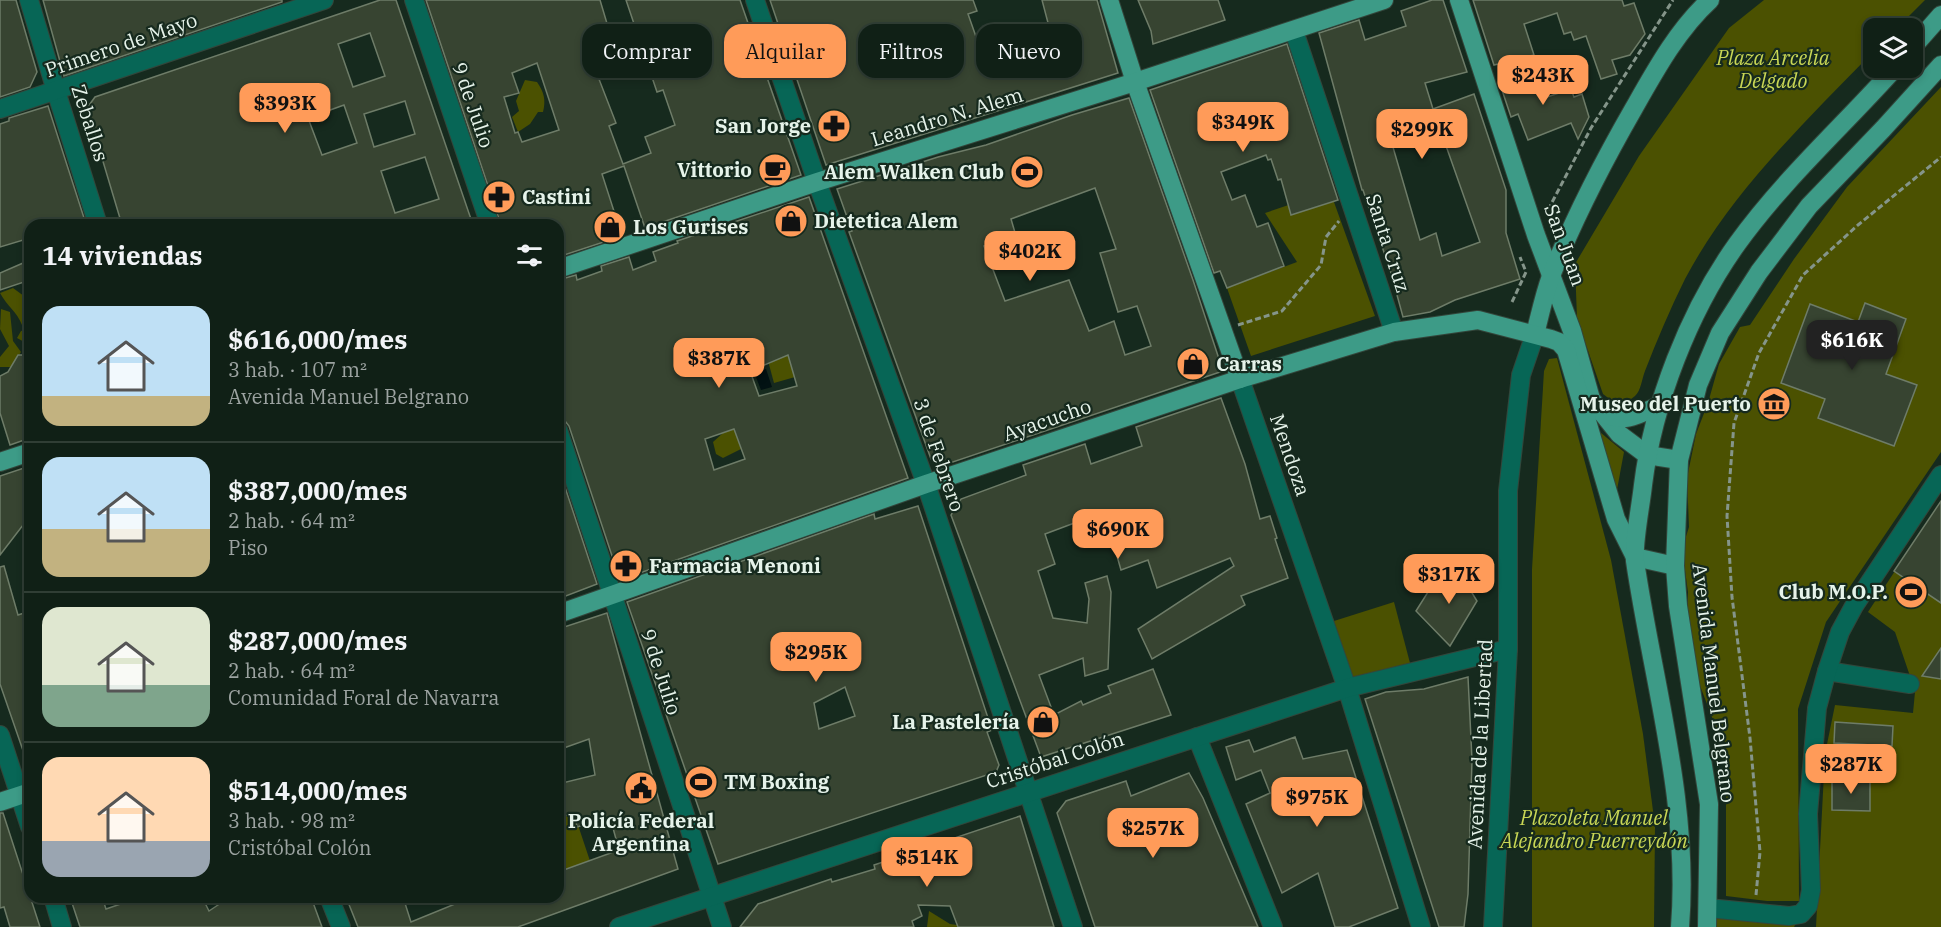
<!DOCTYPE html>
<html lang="es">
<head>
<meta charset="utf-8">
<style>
	:root { --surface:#102016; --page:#19281f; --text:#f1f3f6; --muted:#9ca3a1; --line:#303e35; --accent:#ff9b59 }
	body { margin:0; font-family:"IBM Plex Serif",serif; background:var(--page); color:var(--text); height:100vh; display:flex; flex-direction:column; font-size:22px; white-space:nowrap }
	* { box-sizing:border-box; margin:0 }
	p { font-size:20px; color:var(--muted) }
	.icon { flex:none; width:33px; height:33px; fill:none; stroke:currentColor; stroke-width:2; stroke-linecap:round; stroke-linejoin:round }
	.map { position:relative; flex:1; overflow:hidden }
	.drawer { position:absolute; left:24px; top:219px; width:540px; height:684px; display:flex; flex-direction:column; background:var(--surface); border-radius:18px; box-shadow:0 3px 9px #0003,0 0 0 2px var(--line) }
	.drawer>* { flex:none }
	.hud { position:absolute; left:582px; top:24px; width:570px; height:54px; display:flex; gap:12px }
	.controls { position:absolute; left:1863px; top:18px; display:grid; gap:12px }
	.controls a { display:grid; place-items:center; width:60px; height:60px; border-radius:12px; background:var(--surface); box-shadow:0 3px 9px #0003,0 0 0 2px var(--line); font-size:30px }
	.price { position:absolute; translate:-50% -51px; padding:0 14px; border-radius:12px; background:var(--accent); color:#111; font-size:20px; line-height:39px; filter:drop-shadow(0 2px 3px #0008) }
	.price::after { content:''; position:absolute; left:50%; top:36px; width:18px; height:14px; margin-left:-9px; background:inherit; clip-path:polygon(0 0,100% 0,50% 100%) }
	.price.current { background:#222; color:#fff }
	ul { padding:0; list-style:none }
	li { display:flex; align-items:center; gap:18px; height:150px; padding:0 18px }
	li+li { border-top:2px solid var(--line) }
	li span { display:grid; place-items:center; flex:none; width:168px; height:120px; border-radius:18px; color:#555 }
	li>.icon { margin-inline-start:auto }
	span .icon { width:72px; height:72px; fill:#fffc; stroke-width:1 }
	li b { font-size:26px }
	h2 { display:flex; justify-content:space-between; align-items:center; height:72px; padding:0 18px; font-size:26px }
	.chip { padding:0 21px; border-radius:18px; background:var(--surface); box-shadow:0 3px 9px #0003,0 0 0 2px var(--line); font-size:21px; line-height:54px }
	.chip.current { background:var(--accent); color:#111 }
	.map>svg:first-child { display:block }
</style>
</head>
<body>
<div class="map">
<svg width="1941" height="927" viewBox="0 0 1941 927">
	<rect width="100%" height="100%" fill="#162a1e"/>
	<!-- green -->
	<g fill="#4b5101">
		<path d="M1764 0H1925L1897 28H1874L1873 52C1805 122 1731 192 1685 279 1670 309 1657 340 1645 371 1642 378 1641 391 1635 396 1624 406 1614 403 1603 394L1577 319 1575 264 1639 156 1729 28Z"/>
		<path d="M525 80 537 82C544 92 546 100 543 112H538L530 124 518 132 512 117 519 111 516 101Z"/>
		<path d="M1941 87V452L1826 622 1798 709 1799 901H1767L1726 896V798L1721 741 1699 683 1687 632 1688 592 1682 549 1689 527 1687 478 1696 434 1708 403 1719 364 1740 327 1750 325 1794 259 1847 187Z"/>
		<path d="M1330 191 1375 316 1251 356 1227 288 1297 262 1265 213Z"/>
		<path d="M13 288 28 299 30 305V343L28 344 17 338 21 331 30 329 22 325C17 312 7 306 0 293Z"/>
		<path d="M773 298 795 377 774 383 752 302Z"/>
		<path d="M1 309 10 312 13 341 21 352 11 367H0V357L9 346 0 329Z"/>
		<path d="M1557 358 1611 560 1643 734 1655 826 1654 927H1532V569L1544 371 1549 359Z"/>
		<path d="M734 428 741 449 723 458 716 454 713 442 723 433Z"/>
		<path d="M1595 428 1624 452 1616 495Z"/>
		<path d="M1941 501V927H1816L1825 754 1835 705 1913 713 1915 692 1908 690 1911 679 1895 632 1868 612Z"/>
		<path d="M1394 602 1410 663 1352 678 1334 621Z"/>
		<path d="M574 813 590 861 558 872V818Z"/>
		<path d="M1708 908 1801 914 1794 927H1707Z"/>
		<path d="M929 911 950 924 957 925 958 927H927Z"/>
	</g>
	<!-- water -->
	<path fill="#021213" d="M766 369 772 387 761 390 754 372Z"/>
	<!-- building -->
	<g fill="#374431" stroke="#6e7c68" stroke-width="1.5" fill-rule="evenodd">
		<path d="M0 0H16L37 72 30 87 0 97Z"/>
		<path d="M43 0H282V2L64 76Z"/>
		<path d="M380 0H396L473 225H122L87 108 95 97ZM370 33 385 76 353 87 338 44ZM405 101 415 134 374 147 364 114ZM344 105 357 143 322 155 308 118ZM425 157 439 199 395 213 381 171Z"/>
		<path d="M426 0H600L620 67 597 74 616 123 609 126 623 164 651 153 645 137 675 125 663 90 657 92 626 0H740L801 175 645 228 624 166 602 174 622 236 558 257V225H501ZM537 63 559 130 522 142 518 132 515 133 504 97 519 93 512 73Z"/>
		<path d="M770 0H973L977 11 968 14 980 48 1023 34 1027 50 1052 38 1042 0H1097L1118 73 826 165Z"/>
		<path d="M1138 0H1218L1225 20 1153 44 1151 31Z"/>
		<path d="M1432 0H1443L1467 72 1425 83 1433 109 1474 94 1506 190V233L1520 279 1455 300 1430 312 1403 317 1391 273 1363 190H1362L1319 33 1359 20 1365 40 1406 26 1401 11ZM1433 109 1480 242 1442 256 1436 233 1420 240 1388 130Z"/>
		<path d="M1473 0H1622L1624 6 1634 3 1645 34 1630 55 1612 60 1617 74 1601 79 1586 36 1574 40 1571 32 1564 34 1557 13 1524 24 1534 55 1494 65Z"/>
		<path d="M1287 44 1338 200 1291 215 1281 179 1278 180 1271 159 1268 160 1266 155 1221 172 1232 200 1245 195 1257 227 1268 223 1284 266 1227 288 1220 271 1214 273 1150 90Z"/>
		<path d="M1539 70 1547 97 1571 89 1574 97 1582 94 1589 117 1578 139 1571 123 1528 140 1518 114 1511 117 1500 84Z"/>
		<path d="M1129 98 1193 280 1223 371 941 466 931 459 849 232 852 231 837 189 938 157 986 145 1072 115ZM1095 188 1116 249 1100 253 1118 312 1137 306 1151 346 1125 355 1114 321 1089 331 1069 280 1005 301 984 246 1016 236 1011 219Z"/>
		<path d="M48 106 85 221 72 225H30V238L0 247V124L9 121V118Z"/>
		<path d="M809 197 908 478 620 580 569 426 565 421 558 419V413H562L558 399V280L576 275 577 280 602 271 601 266 629 257 633 270 656 261 653 252 678 243 677 241ZM788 355 797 386 759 396 750 371ZM734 429 745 459 714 470 705 439Z"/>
		<path d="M30 260V280L0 290V273Z"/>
		<path d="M1865 303 1906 319 1886 374 1917 385 1894 446 1818 418 1825 399 1781 383 1810 304 1858 322Z"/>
		<path d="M18 355H27L30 364V438L10 445 0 413V376L8 372Z"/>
		<path d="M1221 398 1245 464 1260 519 1270 516 1277 538 1275 539 1288 578 1241 596 1245 605 1152 659 1138 629 1234 566 1230 558 1157 588 1148 560 1121 570 1107 521 1088 529 1085 519 1045 534 1055 564 1038 571 1053 618 1087 623 1089 599 1085 583 1107 576 1111 592 1108 669 1085 676 1083 658 1039 675 1054 715 1081 701 1083 705 1111 693 1108 686 1153 669 1171 715 1041 757 951 515 961 499 1026 475 1023 465 1085 444 1091 464 1142 446 1136 427Z"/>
		<path d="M30 466V516L0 555V476Z"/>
		<path d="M558 466 597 584 558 599Z"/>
		<path d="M1941 501V603L1894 571Z"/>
		<path d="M918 506 992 730 987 732 999 765 996 772 718 864 627 602 874 514 875 519ZM845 687 855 716 819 729 814 703Z"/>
		<path d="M4 566 18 615 30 611V635L23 637 30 655V764L28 765 0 684V567Z"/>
		<path d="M1467 571 1475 578 1469 588 1477 601 1450 646 1416 611 1433 584Z"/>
		<path d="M607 613 678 869 518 927H358L346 897H403L411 922 472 897H558V872L619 850 610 817 577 827 574 813 558 818V784L595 775 589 739 561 749 558 735V629Z"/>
		<path d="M1941 648V679L1922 676Z"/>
		<path d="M1468 677 1472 760 1468 894 1464 927H1439L1365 699 1386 692 1424 689Z"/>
		<path d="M1835 722 1893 726 1892 746 1834 743Z"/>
		<path d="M1295 737 1303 759 1347 750 1398 908 1349 927H1335L1318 873 1282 893 1246 804 1270 793 1261 770 1236 780 1226 747 1249 740 1254 752Z"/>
		<path d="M1189 773 1203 798 1258 927H1095L1057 813 1066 801 1126 781 1131 796Z"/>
		<path d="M1832 779 1870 780V811L1832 810Z"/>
		<path d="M0 813H3L40 927H10L4 907 0 908Z"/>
		<path d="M1020 816 1054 927H958L950 906 918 905 922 916 912 921 914 927H740L758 904 831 879 832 882 875 869 874 865Z"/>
		<path d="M70 897H102L106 909 141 897H202L209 911 230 897H311L322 927H80Z"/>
	</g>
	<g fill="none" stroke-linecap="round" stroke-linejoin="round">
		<defs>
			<g id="minor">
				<path d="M29 0 56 91 98 225"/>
				<path d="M414 0 490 225"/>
				<path d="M755 0 817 182 926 484 1073 927"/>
				<path d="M1294 31 1394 332"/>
				<path d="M0 109 324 0"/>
				<path d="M1240 379 1347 688 1421 927"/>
				<path d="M558 430 722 927"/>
				<path d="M1827 671 1910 684"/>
				<path d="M0 735 30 827"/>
				<path d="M1197 737 1273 927"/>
				<path d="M53 897 62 927"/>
				<path d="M329 897 341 927"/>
				<path d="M1708 908 1789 916 1801 914 1808 906 1811 890 1808 814 1817 708 1827 671 1840 632 1854 606 1941 475"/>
				<path d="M619 927 1347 688 1508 649"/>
				<path d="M1493 927 1508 649V491L1521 375 1535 334"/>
			</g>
			<g id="major">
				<path d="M1109 0 1135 82 1240 379"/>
				<path d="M1459 0 1536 235 1572 331 1591 399 1619 434 1647 455 1679 460"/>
				<path d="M1912 48 1941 15"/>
				<path d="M558 269 817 182 1135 82 1384 0"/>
				<path d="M1535 334C1540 315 1544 295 1551 276 1574 218 1603 162 1634 108 1655 71 1678 29 1710 0"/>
				<path d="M1602 413C1626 424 1638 415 1660 405"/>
				<path d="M0 462 30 452"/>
				<path d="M1635 557 1675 566"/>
				<path d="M558 614 926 484 1240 379 1394 332 1478 320 1551 339 1559 342 1566 350 1616 519 1635 557"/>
				<path d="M0 802 30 792"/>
				<path d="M1680 927C1690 803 1653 683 1635 561 1633 543 1641 505 1643 485 1653 404 1689 311 1737 244 1783 180 1843 126 1895 68"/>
				<path d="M1707 927 1709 804 1678 606 1675 566 1679 460 1698 385 1720 333 1759 272 1809 206 1883 129 1941 65"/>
			</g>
		</defs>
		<!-- minor casing -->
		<use href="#minor" stroke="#33463b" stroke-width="20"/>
		<!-- major casing -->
		<use href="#major" stroke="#33463b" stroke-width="20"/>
		<!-- path -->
		<g stroke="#85958a" stroke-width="3" stroke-dasharray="6 3" stroke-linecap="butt">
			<path d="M1548 210 1591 128 1673 0"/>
			<path d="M1512 302 1526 272 1520 257"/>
			<path d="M1238 325 1282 311 1321 265 1326 237 1339 221"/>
			<path d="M1756 895 1760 852 1750 738 1732 597 1727 516 1734 423 1759 353 1803 275 1858 225 1941 157"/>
		</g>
		<!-- minor -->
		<use href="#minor" stroke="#076656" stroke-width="18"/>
		<!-- major -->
		<use href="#major" stroke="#3d9b87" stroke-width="18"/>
	</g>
	<!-- icons -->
	<defs>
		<symbol id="pharmacy-disc" viewBox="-11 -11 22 22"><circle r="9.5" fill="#ff9b59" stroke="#162a1e"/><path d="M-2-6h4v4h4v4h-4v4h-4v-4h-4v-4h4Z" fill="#111"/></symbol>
		<symbol id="cafe-disc" viewBox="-11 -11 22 22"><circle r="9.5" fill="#ff9b59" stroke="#162a1e"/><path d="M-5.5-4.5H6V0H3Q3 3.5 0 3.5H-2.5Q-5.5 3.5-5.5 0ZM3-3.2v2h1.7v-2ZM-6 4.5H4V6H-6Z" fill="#111"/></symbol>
		<symbol id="stadium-disc" viewBox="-11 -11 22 22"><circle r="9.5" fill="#ff9b59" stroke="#162a1e"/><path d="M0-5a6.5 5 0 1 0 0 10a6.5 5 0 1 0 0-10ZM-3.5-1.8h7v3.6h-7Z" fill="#111"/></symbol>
		<symbol id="shop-disc" viewBox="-11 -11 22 22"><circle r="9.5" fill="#ff9b59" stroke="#162a1e"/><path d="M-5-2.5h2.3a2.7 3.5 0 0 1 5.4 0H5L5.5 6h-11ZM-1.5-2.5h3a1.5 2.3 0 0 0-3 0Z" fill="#111"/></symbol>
		<symbol id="museum-disc" viewBox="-11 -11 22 22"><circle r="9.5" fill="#ff9b59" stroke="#162a1e"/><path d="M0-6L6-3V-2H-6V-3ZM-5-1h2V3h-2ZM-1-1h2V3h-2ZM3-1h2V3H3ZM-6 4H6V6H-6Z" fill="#111"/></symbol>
		<symbol id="civic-disc" viewBox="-11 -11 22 22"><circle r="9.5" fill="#ff9b59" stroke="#162a1e"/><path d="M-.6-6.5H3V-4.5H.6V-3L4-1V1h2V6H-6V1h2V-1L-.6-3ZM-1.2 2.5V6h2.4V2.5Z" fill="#111"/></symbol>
	</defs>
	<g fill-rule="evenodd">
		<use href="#pharmacy-disc" x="815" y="107" width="38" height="38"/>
		<use href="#cafe-disc" x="756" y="151" width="38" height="38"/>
		<use href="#stadium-disc" x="1008" y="153" width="38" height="38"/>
		<use href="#pharmacy-disc" x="480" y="178" width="38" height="38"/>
		<use href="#shop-disc" x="772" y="202" width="38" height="38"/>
		<use href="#shop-disc" x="591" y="208" width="38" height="38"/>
		<use href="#shop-disc" x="1174" y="345" width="38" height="38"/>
		<use href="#museum-disc" x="1755" y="385" width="38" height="38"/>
		<use href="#pharmacy-disc" x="607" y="547" width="38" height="38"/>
		<use href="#stadium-disc" x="1892" y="573" width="38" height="38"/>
		<use href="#shop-disc" x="1024" y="703" width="38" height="38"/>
		<use href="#stadium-disc" x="682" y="763" width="38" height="38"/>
		<use href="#civic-disc" x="622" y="769" width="38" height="38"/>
	</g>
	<g text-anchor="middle" stroke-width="4.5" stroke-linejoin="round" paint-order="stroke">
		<!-- street labels -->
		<g font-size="20" fill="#e6f3ea" stroke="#162a1e">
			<text transform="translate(121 45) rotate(-19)" y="7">Primero de Mayo</text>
			<text transform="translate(473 105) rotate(71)" y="7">9 de Julio</text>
			<text transform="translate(947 117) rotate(-17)" y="7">Leandro N. Alem</text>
			<text transform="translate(90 123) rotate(72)" y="7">Zeballos</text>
			<text transform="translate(1388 243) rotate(72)" y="7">Santa Cruz</text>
			<text transform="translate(1565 245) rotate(70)" y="7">San Juan</text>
			<text transform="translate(1047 420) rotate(-19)" y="7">Ayacucho</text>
			<text transform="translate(939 455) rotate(71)" y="7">3 de Febrero</text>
			<text transform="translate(1290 455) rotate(71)" y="7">Mendoza</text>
			<text transform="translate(661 672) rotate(72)" y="7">9 de Julio</text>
			<text transform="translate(1714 683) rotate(83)" y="7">Avenida Manuel Belgrano</text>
			<text transform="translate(1480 744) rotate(-87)" y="7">Avenida de la Libertad</text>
			<text transform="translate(1055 760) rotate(-18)" y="7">Cristóbal Colón</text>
		</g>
		<!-- park labels -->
		<g font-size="20" font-style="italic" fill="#c9d755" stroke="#162a1e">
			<text x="1773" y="65">Plaza Arcelia<tspan x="1773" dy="23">Delgado</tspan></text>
			<text x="1594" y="825">Plazoleta Manuel<tspan x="1594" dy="23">Alejandro Puerreydón</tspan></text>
		</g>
		<!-- poi labels -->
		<g font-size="20" font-weight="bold" fill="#e6f3ea" stroke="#162a1e" text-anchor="end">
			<text x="811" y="133">San Jorge</text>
			<text x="752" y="177">Vittorio</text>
			<text x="1004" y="179">Alem Walken Club</text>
			<text x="522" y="204" text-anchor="start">Castini</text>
			<text x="814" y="228" text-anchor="start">Dietetica Alem</text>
			<text x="633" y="234" text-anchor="start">Los Gurises</text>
			<text x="1216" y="371" text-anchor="start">Carras</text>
			<text x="1751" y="411">Museo del Puerto</text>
			<text x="649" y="573" text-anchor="start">Farmacia Menoni</text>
			<text x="1888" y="599">Club M.O.P.</text>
			<text x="1020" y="729">La Pastelería</text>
			<text x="724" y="789" text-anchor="start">TM Boxing</text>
			<text x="641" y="828" text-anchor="middle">Policía Federal<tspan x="641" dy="23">Argentina</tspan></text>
		</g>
	</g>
</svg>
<div class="controls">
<a><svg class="icon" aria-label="layers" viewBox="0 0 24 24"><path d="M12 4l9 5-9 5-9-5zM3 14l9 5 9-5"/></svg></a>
</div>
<b class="price" style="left:1543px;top:106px">$243K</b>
<b class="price" style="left:285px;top:134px">$393K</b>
<b class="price" style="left:1243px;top:153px">$349K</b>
<b class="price" style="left:1422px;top:160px">$299K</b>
<b class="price" style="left:1030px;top:282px">$402K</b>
<b class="price current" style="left:1852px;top:371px">$616K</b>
<b class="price" style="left:719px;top:389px">$387K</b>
<b class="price" style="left:1118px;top:560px">$690K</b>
<b class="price" style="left:1449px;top:605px">$317K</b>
<b class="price" style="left:816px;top:683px">$295K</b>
<b class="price" style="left:1851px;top:795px">$287K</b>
<b class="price" style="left:1317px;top:828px">$975K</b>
<b class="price" style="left:1153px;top:859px">$257K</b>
<b class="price" style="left:927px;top:888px">$514K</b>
<div class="hud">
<a class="chip">Comprar</a>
<a class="chip current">Alquilar</a>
<a class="chip">Filtros</a>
<a class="chip">Nuevo</a>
</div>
<section class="drawer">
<h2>14 viviendas<svg class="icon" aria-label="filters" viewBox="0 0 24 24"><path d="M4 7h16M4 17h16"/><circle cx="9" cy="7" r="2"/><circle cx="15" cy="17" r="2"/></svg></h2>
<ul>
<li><span style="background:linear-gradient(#bfe0f5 75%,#c2b280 0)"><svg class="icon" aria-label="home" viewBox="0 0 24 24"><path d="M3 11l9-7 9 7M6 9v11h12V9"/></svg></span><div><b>$616,000/mes</b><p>3 hab. · 107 m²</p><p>Avenida Manuel Belgrano</p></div></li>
<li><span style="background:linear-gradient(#bfe0f5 60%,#c2b280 0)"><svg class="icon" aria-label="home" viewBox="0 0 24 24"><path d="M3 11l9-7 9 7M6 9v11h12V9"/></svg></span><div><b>$387,000/mes</b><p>2 hab. · 64 m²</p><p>Piso</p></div></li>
<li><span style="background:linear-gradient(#dfe7d0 65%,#7fa58c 0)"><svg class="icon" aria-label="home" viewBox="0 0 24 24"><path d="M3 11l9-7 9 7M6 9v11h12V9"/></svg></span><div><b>$287,000/mes</b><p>2 hab. · 64 m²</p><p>Comunidad Foral de Navarra</p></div></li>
<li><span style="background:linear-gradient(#ffd9b3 70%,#9aa5b1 0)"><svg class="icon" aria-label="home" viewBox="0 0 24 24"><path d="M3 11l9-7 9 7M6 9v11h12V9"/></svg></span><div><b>$514,000/mes</b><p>3 hab. · 98 m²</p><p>Cristóbal Colón</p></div></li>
</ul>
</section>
</div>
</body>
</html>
